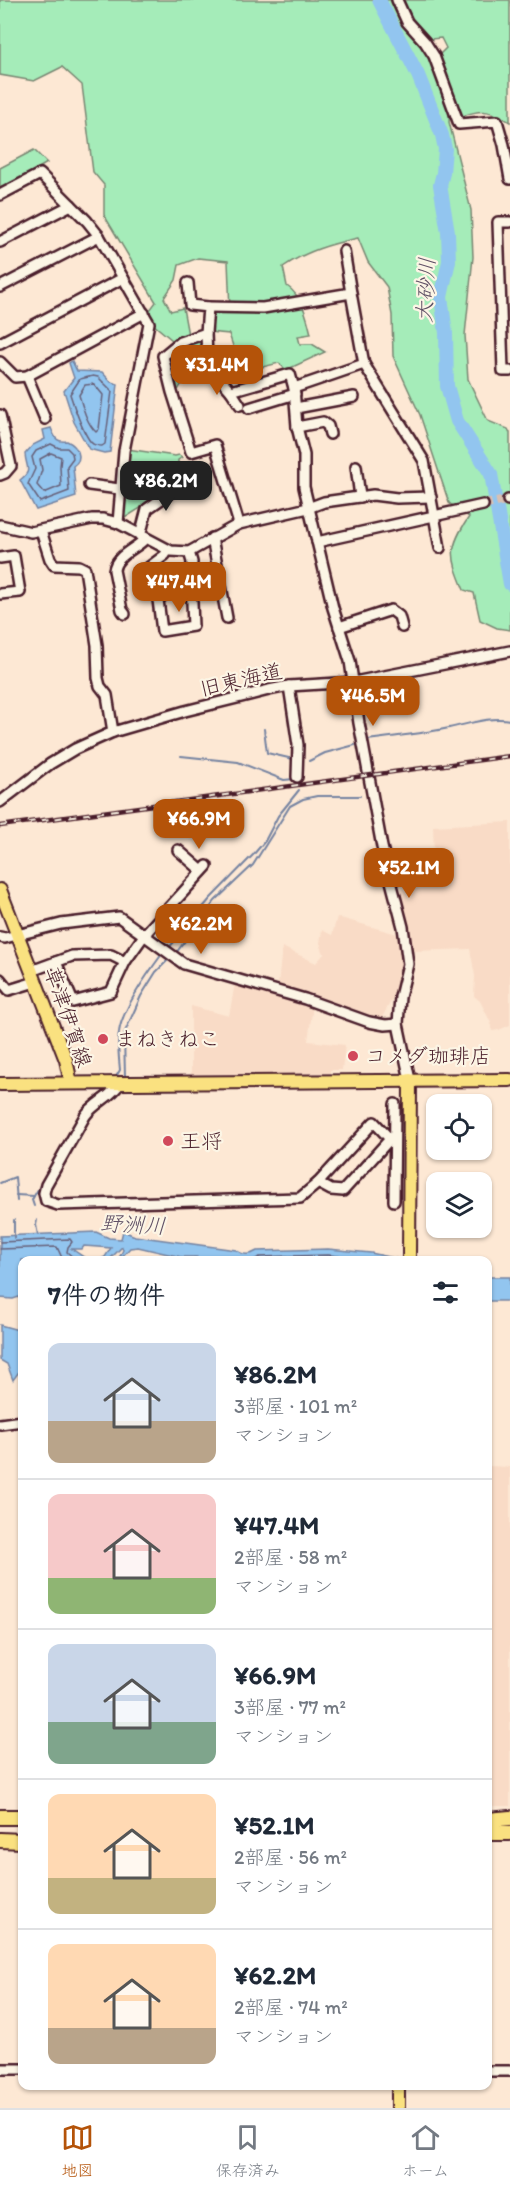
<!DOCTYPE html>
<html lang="ja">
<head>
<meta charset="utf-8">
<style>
	:root { --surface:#fff; --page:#f6f6f7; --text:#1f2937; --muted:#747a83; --line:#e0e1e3; --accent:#b45309 }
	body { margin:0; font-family:Itim,"Klee One",sans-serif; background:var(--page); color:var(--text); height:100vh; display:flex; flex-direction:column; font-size:22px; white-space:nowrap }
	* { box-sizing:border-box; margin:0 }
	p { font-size:20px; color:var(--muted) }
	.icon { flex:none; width:33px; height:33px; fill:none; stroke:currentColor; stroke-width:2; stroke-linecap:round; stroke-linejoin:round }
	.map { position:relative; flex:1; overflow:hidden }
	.panel { position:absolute; left:18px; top:1256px; width:474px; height:834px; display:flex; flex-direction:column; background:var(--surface); border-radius:12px; box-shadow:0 2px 4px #0004 }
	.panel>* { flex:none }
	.buttons { position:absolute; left:426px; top:1094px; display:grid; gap:12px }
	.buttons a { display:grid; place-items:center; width:66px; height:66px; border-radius:12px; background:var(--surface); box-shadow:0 2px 4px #0004; font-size:30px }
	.price { position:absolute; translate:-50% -51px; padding:0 14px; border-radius:12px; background:var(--accent); color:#fff; font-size:20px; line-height:39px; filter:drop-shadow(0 2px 3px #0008) }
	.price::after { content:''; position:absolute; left:50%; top:36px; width:18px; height:14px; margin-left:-9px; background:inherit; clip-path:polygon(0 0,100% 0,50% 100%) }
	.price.on { background:#222; color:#fff }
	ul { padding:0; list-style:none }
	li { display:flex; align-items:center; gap:18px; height:150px; padding:0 30px }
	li+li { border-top:2px solid var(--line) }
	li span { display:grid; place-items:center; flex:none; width:168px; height:120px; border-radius:12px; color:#555 }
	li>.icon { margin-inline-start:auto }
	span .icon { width:72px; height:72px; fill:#fffc; stroke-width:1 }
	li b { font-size:26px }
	h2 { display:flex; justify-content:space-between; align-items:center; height:72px; padding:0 30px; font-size:26px }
	.menu { display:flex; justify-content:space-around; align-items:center; height:84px; border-top:2px solid var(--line); background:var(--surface); font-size:16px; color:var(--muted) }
	.menu a { display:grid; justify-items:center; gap:3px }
	.menu .on { color:var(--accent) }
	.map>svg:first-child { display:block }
</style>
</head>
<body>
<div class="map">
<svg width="510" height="2108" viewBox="0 0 510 2108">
	<rect width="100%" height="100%" fill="#fde8d4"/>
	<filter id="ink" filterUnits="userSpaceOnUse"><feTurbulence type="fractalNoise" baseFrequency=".0167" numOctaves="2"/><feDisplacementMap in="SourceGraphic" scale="12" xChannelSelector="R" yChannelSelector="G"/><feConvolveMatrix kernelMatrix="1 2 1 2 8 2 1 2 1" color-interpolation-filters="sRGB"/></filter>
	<g filter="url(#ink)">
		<!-- built -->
		<g fill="#f9dbc6">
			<path d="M510 822V1025L499 1030 492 1031 491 1023 480 1001 474 996 475 976 470 949 413 951 399 890 435 886 433 826Z"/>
			<path d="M337 917 397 934 401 958V975L394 996 381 1019 367 1018 278 985 282 947 316 963 324 954 320 943 322 930 332 935Z"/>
			<path d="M235 983 313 1005 308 1041 345 1045 342 1070H330V1074L312 1076 191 1078V1006L229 1016Z"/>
			<path d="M488 1466 510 1467V1806H488Z"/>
		</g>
		<!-- green -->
		<g fill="#a5ecb9" stroke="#788672" stroke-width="1.5">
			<path d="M0 0H394C414 30 452 85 449 122L471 210 473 257 465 335 468 379 488 421 508 429 510 433V630L497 628 480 620 474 593 464 590C450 556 448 548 469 517L449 503 420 415 393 356 392 315 387 287 368 262 358 238C331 244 306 251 283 267L287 286C302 296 307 317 311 334L298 336 300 344H312L325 352 286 370 279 363 250 370 236 355 229 334 209 332 213 314 230 311 228 261 198 258 179 265 176 280 164 298 171 311 183 308 188 335 202 337 200 345 187 356 191 367 200 375 195 383 189 380 181 385 176 394 160 371 172 340 153 324 147 314 156 302 104 215V185L93 172 82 85 62 67 34 81 0 75Z"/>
			<path d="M403 0H510V122C492 111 483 108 463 116L447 83 440 54 446 48 441 38 431 39 412 18Z"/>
			<path d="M34 150 47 163 0 191V168Z"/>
			<path d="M127 449 175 456 179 455 182 457 178 460V480L175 486 120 521Z"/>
		</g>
		<!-- water -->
		<g fill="#92c5ef" stroke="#7583a1" stroke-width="1.5">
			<path d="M72 361 77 371 102 372 111 382 118 384 110 452 104 453 89 449 74 422 64 391 74 378 69 363Z"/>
			<path d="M51 428C55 437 56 443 67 441 77 446 85 458 73 466L76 497 36 510 20 480C33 470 26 468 25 454L33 445 45 439 43 430Z"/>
			<path d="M123 1231 135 1236 236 1250C243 1255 249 1256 257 1251L328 1249 371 1253 403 1260H192L196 1257H181L138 1247 130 1248 119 1260H118L123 1250 122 1247 109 1260H99L105 1257 111 1248 84 1246 82 1249H72L88 1260H22V1296L13 1299 0 1298V1236L96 1232 109 1238 121 1239Z"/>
			<rect x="488" y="1277" width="22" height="24"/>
			<path d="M0 1325 22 1331 21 1369 13 1380 7 1364 0 1360Z"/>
		</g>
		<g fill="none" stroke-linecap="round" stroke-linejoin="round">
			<!-- shore -->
			<g stroke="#676179" stroke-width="1.5">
				<path d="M93 376 98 377 112 391 105 444 102 446C100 446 94 445 93 444 85 439 73 404 70 394L80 379Z"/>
				<path d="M94 384 103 395 99 429 96 432C87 424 83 408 79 395L85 385Z"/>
				<path d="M51 444 59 448H67L72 453 73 458 67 466 69 491 40 502 28 484 35 469 32 457 36 451Z"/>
				<path d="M51 453 61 457 60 466 61 486 44 493 37 485 42 470 40 459Z"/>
				<path d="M0 1242 70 1239 72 1242 68 1247 67 1252 76 1260"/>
				<path d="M0 1249 57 1247 63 1260"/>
				<path d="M254 1260 260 1257 328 1255 372 1260"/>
			</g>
			<!-- stream -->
			<g stroke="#7583a1" stroke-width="2">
				<path d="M264 729 267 753 293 759"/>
				<path d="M368 740C395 736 422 734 449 728 469 724 490 716 510 720"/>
				<path d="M181 756 238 762 284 780 294 779"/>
				<path d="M309 761 325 753 355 745"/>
				<path d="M168 949 210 899 253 855 265 841 278 816 299 790"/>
				<path d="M176 953 215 901 253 865 290 806 303 799 317 796H360"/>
				<path d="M117 1075 120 1070C119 1058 117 1044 119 1032 122 1009 148 973 162 954"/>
				<path d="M125 1077 124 1034 141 996 156 972 168 960"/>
				<path d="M110 1099 117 1096 121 1089"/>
				<path d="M68 1155 79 1139 86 1124"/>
				<path d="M54 1162 80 1115 87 1105 106 1090"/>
				<path d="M0 1183 15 1177 17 1201"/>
				<path d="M16 1195 34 1196"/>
				<path d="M34 1206 32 1200 34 1196 55 1161"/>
				<path d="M37 1220 36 1225 38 1235"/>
				<path d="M14 1238V1220"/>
			</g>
			<!-- river -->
			<path stroke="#92c5ef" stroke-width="14" d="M379 0 418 75 442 135 445 149 443 173 440 185 448 232 449 261 441 297 446 333 447 386 457 421 491 474 510 584"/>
			<!-- minor-tunnel -->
			<path stroke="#d9c0b2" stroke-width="9" stroke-dasharray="9 4.5" stroke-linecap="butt" d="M483 505 508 500"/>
			<defs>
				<g id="minor">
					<path d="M397 0 407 22 425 42 434 56 459 124 497 121 504 145 510 179"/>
					<path d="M0 195 40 174 87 221 99 236 149 323 124 451 118 523"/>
					<path d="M510 222H498L503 371H510"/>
					<path d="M0 242 71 205"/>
					<path d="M344 251 351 293"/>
					<path d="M188 283 190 305 208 307 206 333 180 342 163 356 172 392 191 452 215 445 239 524"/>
					<path d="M0 287 99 236"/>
					<path d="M208 307 263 308 351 293 364 364 424 461 440 548"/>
					<path d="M206 333 207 358 214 372 231 391 290 374 294 388 297 427 304 455V487L333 608 350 661 359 723 382 847 403 927 408 964 400 997 398 1024 410 1080"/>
					<path d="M0 343 123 278"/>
					<path d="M0 362 15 377 27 376 144 313"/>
					<path d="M27 376 45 419"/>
					<path d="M294 388 364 364"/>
					<path d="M231 391 240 405"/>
					<path d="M249 408 295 394"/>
					<path d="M296 408 354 397"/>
					<path d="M0 415 11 466 5 473 0 475"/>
					<path d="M297 427 323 422 328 426 330 434"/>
					<path d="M356 466 360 497"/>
					<path d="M89 485 119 489"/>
					<path d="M508 500H510"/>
					<path d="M0 525 31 532 92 519H103L118 523 171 551 189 552 239 524 308 508 324 502 373 495 397 498 431 497"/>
					<path d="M41 531 50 559 54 565 79 566 85 569 97 645 98 678 100 686 107 695 113 732"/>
					<path d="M140 536 147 509 183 484"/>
					<path d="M212 538 227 618"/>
					<path d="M317 542 483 505"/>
					<path d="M189 552 192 562 191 579 193 626 162 631 158 600 183 579H191"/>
					<path d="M0 558 14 556 20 592 0 594"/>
					<path d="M149 567 165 555 168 550"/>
					<path d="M125 614 122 610 114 570C116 555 136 549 146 538"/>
					<path d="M339 627 391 610 399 616 402 627"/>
					<path d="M289 686 298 745 297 777"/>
					<path d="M0 802 50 764 75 749 113 732 185 711 269 690 289 686 354 682 510 651"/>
					<path d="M178 850 202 871"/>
					<path d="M0 937 5 938 61 924 119 917 184 964 305 999 369 1022 385 1025 398 1024"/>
					<path d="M56 962 73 1002 111 992 125 962 145 934 207 866"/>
					<path d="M31 971 72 956 111 955 125 962"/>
					<path d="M0 979 9 990 35 982"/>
					<path d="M121 1082C112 1097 95 1102 85 1116L46 1185 44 1193 46 1201 58 1205 300 1198 318 1183"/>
					<path d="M374 1122 390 1139 343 1191 331 1190 318 1183Z"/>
					<path d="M394 1201 395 1104"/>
					<path d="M0 1424 22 1421"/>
					<path d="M0 2069H22"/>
					<path d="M488 2071H510"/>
				</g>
				<g id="major">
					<path d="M0 890 66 1060 71 1083"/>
					<path d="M0 1084 510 1080"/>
					<path d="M409 1260 410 1080"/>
					<path d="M398 2108V2085"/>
				</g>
				<g id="highway">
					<path d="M0 1817H22"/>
					<path d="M488 1820 510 1818"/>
					<path d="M488 1833H510"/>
					<path d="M0 1840 22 1841"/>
				</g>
			</defs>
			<!-- minor casing -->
			<use href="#minor" stroke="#4a1f2b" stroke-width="14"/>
			<!-- major casing -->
			<use href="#major" stroke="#4a1f2b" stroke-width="16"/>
			<!-- highway casing -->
			<use href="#highway" stroke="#4a1f2b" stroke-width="18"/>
			<!-- minor -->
			<use href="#minor" stroke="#fcf5e5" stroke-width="9"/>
			<!-- major -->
			<use href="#major" stroke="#fae180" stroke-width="12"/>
			<!-- highway -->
			<use href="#highway" stroke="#fae180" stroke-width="14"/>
			<defs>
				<path id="rail" d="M0 826 510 756"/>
			</defs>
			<!-- rail casing -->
			<use href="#rail" stroke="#4a1f2b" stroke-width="4.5"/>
			<!-- rail -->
			<use href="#rail" stroke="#fcf5e5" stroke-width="2" stroke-dasharray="7" stroke-linecap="butt"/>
		</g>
	</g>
	<!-- markers -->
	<g fill="#d1495b" stroke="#fcf5e5" stroke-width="2">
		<circle cx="103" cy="1039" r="6"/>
		<circle cx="353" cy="1056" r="6"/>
		<circle cx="168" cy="1141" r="6"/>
	</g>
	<g text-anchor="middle" stroke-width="4.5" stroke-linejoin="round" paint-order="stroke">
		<!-- street labels -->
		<g font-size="21" fill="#4a1f2b" stroke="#fcf5e5">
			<text transform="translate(241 680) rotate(-13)" y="7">旧東海道</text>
			<text transform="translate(68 1017) rotate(71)" y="7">草津伊賀線</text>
		</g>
		<!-- poi labels -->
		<g font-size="21" fill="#4a1f2b" stroke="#fcf5e5" text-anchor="start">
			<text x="115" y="1046">まねきねこ</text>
			<text x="365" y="1063">コメダ珈琲店</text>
			<text x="180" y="1148">王将</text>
		</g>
		<!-- water labels -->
		<g font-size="22" font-style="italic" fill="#605166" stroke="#fcf5e5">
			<text transform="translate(425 290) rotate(-87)" y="8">大砂川</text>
			<text transform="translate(133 1224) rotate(3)" y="8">野洲川</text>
		</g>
	</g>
</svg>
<div class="buttons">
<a><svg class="icon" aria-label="locate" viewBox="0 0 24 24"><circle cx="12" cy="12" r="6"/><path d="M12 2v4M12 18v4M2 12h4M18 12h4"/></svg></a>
<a><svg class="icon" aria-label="layers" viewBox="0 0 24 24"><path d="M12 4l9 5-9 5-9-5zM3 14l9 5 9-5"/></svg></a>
</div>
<b class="price" style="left:217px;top:396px">¥31.4M</b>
<b class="price on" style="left:166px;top:512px">¥86.2M</b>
<b class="price" style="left:179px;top:613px">¥47.4M</b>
<b class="price" style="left:373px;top:727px">¥46.5M</b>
<b class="price" style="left:199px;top:850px">¥66.9M</b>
<b class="price" style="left:409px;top:899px">¥52.1M</b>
<b class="price" style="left:201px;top:955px">¥62.2M</b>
<section class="panel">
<h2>7件の物件<svg class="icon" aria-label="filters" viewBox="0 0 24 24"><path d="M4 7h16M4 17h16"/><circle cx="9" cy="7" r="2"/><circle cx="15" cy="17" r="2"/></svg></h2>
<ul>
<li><span style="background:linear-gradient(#c9d6e8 65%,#b9a48a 0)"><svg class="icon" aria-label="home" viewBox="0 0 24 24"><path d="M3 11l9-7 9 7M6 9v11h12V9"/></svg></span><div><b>¥86.2M</b><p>3部屋 · 101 m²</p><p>マンション</p></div></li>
<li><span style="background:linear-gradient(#f6c9c9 70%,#8fb573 0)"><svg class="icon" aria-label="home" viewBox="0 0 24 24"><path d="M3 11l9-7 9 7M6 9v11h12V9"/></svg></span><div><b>¥47.4M</b><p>2部屋 · 58 m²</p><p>マンション</p></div></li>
<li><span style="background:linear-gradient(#c9d6e8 65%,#7fa58c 0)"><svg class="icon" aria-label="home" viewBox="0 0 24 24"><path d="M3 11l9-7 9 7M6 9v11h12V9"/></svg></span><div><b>¥66.9M</b><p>3部屋 · 77 m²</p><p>マンション</p></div></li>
<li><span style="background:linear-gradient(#ffd9b3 70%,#c2b280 0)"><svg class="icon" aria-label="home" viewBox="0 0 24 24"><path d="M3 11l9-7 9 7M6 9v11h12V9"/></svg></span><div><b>¥52.1M</b><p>2部屋 · 56 m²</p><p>マンション</p></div></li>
<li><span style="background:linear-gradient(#ffd9b3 70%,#b9a48a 0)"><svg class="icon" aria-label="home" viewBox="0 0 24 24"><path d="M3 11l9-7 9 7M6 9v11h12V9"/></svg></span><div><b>¥62.2M</b><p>2部屋 · 74 m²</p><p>マンション</p></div></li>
</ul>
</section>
</div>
<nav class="menu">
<a class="on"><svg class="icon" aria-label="map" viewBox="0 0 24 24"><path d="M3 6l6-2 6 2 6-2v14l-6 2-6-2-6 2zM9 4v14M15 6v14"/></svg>地図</a>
<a><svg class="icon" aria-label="saved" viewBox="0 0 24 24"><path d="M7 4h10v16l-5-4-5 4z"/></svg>保存済み</a>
<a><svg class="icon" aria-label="home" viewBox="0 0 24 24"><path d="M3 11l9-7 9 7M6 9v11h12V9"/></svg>ホーム</a>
</nav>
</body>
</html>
